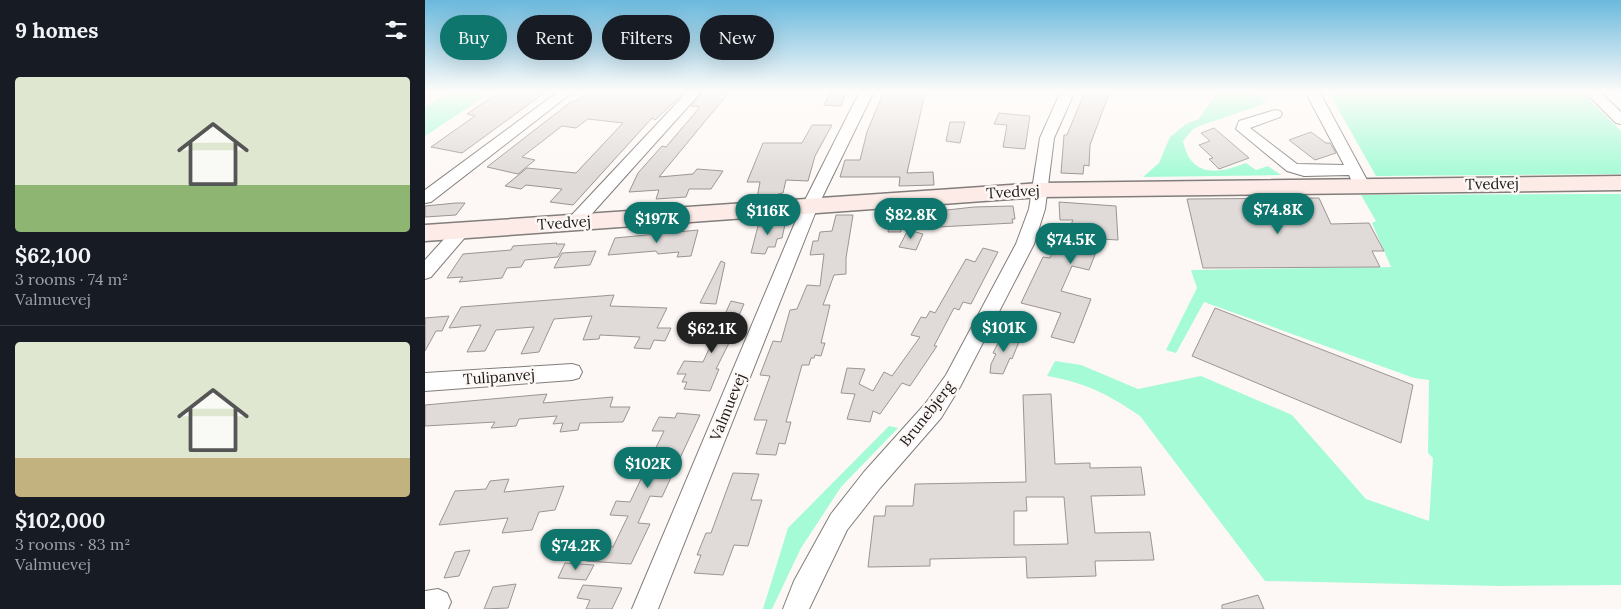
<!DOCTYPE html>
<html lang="en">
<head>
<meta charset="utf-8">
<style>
	:root { --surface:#171b24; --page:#20242c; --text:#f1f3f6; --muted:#9ea1a6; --line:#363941; --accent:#0f766e }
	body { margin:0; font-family:Lora,serif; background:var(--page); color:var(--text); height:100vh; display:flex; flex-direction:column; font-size:19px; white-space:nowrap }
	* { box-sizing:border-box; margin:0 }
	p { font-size:16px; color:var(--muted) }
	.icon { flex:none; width:28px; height:28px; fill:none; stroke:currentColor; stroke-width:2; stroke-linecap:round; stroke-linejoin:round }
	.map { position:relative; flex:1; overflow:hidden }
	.panel { display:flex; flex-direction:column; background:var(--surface); width:425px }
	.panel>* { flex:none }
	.guide { position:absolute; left:15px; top:15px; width:475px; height:45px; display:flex; gap:10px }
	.price { position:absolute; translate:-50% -42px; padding:0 11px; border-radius:18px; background:var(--accent); color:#fff; font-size:16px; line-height:32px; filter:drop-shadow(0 1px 2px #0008) }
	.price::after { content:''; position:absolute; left:50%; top:30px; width:15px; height:11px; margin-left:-8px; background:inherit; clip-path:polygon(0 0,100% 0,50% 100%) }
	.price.active { background:#222; color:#fff }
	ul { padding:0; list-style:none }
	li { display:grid; align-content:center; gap:10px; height:265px; padding:0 15px }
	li+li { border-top:1px solid var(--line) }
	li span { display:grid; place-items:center; height:155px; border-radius:5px; color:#555 }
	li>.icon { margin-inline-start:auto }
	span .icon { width:90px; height:90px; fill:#fffc; stroke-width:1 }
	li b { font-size:21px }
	h2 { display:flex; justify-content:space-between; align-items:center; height:60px; padding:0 15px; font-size:21px }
	.pill { padding:0 18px; border-radius:22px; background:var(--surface); box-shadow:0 5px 20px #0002; font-size:18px; line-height:45px }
	.pill.active { background:var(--accent); color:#fff }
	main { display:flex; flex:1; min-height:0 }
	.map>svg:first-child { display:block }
</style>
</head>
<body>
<main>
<section class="panel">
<h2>9 homes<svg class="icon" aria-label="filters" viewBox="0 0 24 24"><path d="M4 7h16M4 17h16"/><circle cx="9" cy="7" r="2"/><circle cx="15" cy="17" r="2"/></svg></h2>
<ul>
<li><span style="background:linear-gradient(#dfe7d0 70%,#8fb573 0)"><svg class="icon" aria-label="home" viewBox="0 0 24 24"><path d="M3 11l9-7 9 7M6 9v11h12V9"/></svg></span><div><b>$62,100</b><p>3 rooms · 74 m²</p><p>Valmuevej</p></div></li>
<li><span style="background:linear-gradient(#dfe7d0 75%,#c2b280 0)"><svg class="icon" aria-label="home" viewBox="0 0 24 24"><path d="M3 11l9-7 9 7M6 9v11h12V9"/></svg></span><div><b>$102,000</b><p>3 rooms · 83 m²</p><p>Valmuevej</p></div></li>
</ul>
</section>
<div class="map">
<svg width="1196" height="609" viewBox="0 0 1196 609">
	<rect width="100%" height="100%" fill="#fdf8f5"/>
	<!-- green -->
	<g fill="#a5fbd5">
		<path d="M23 91H68L0 136V107Z"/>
		<path d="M793 91H828L842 103 777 125 768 129 758 141C766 178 793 174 821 163L831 170 843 166 856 175 718 177 734 163 745 137 761 124 774 119Z"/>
		<path d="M903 91H1156L1196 131V174L951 176Z"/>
		<path d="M1196 194V585L1074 586 840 581 715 416C681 393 661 383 622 376L630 361 656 365 713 389 776 376 867 415 941 499 1004 521 1008 458 1003 453 1004 380 989 378 779 302 751 353 741 350 772 288 766 270 966 267 947 223 951 221 936 195Z"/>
		<path d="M464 426 473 428 416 487 376 548 347 609H338L363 528Z"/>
	</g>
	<!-- building -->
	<g fill="#e0dbd8" stroke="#9a9593" fill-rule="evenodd">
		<path d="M76 91H122L37 153 6 147 50 116 42 114Z"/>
		<path d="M164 91H261L230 120 227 118 148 205 125 202 137 189 101 185 96 189 80 186 102 168 151 173 198 123 163 119 151 128 137 126 97 157 110 160 93 174 62 167 147 101H151Z"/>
		<path d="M279 91H305L234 177 268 174 272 169 298 171 286 189H264L261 197 231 199 234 190 204 192 213 173 237 146 241 147 275 107 266 106Z"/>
		<path d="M406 91 421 92 416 106 399 105Z"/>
		<path d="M459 91H493L492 93H500L482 173 508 172 509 185 474 186 475 177H415L420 160H435L442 132Z"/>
		<path d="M660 91H685L665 145 664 166 659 165 658 174 636 173 639 135H642Z"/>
		<path d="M574 113 605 116 600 149 578 147 582 125 569 124Z"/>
		<path d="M525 122H540L535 143 521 141Z"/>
		<path d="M387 125H407L390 156 383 181 361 180 358 193 353 194 352 196 332 198 335 182H322L338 143H377Z"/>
		<path d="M789 128 824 158 794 169 784 159 788 158 774 145 785 141 776 133Z"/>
		<path d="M886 132 901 143H905L911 153 890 160 864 140Z"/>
		<path d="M894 198 906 224 944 223 959 251H947L955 267 778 268 762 199Z"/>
		<path d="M634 202 691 206 693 240 676 239 664 270 647 266 636 291 666 299 649 343 626 337 636 313 596 303 618 257 625 258 630 247 635 248 648 220H635Z"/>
		<path d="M31 203H40L31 215 0 217V206Z"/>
		<path d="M588 206 590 219H587L588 223 476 229V232H463L466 214H504V212L549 207Z"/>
		<path d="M411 215H428L421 258V274L409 275 398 305H405L396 343H400L396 356 390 355 389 358H386L384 365H377L361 422H366L360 444 354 443 351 455 331 454 342 420H329L345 376 335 375 348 341 356 342 365 310 372 309 382 285 395 286 399 254 385 255 388 241H393L395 232 407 231Z"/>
		<path d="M361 220 357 238 352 239 350 247H343L340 254 326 253 333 226H336L337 222Z"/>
		<path d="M273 230 266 256 252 257 254 252 233 254 231 251 183 255 190 238Z"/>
		<path d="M483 230 498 234 491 250 474 247Z"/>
		<path d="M132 243 131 244H140L133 257 100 260 96 267 82 268 77 278 34 282 38 277 22 278 38 254 86 250 88 246Z"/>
		<path d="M558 248 573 252 546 304 538 302 534 310 529 308 509 346H512L485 386 477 383 455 414 448 411 445 422 422 419 430 394 416 393 422 368 440 369 434 384 448 391 459 372 467 376 495 337 486 335 496 317 501 318 505 311 510 313 541 259 550 262Z"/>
		<path d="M171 251 165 265 129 268 137 253Z"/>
		<path d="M296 261 300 263 291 304 275 303Z"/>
		<path d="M189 295 185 306 242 308 232 328H246L240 341 229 340 225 349 209 348 215 337 175 335 174 339 158 340 167 316 129 319 114 352 96 354 109 327 71 330 60 351 42 352 56 325 24 328 36 307Z"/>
		<path d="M306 301 319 304 308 329H311L291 369H294L285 391 259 389 262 382H257L261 374H252L259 361 278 362Z"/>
		<path d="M790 308 988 385 976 443 767 356Z"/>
		<path d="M24 316 17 331H11L0 351V318Z"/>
		<path d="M584 334 596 337 587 359 585 358 578 374 565 373 566 364 571 354 568 353 577 335 583 336Z"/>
		<path d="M122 394 118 403 188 397 185 407H205L198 422 155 423 153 430 135 432 138 423 128 424 132 416 94 419 91 426 66 428 70 422 0 426V405Z"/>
		<path d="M626 394 630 464 665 463V468L716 467 720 495 666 496 670 533 725 532 729 560 670 561 671 576 602 578 601 557 505 559V566L443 567 449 516H460L461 506H488L490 484 601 482 598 395ZM601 497H639L643 544 589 545V511H602Z"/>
		<path d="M252 413 275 415 237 497 225 496 213 523 225 524 206 564 161 561 168 545 188 547 203 516 185 515 191 501 205 502 239 431H227L234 417 250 418Z"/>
		<path d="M308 473 334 474 326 500H337L323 546 309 545 298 575 269 573 276 555H272L281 533H286Z"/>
		<path d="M84 479 79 492 139 486 130 510 114 512 107 530 77 533 83 518 14 525 30 491 61 489 65 481Z"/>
		<path d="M45 550 34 576 19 578 30 552Z"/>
		<path d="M140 563 169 565 161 580 133 578Z"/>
		<path d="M91 584 83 608 59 609 68 587Z"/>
		<path d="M158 585 197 588 187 609H161L165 600 152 598Z"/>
		<path d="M833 595 839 609H797V605Z"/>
	</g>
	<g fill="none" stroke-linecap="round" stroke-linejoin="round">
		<defs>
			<g id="street">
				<path d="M134 91H149L6 202 0 203V190Z"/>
				<path d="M263 91H277L155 227H143L141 223 143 219Z"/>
				<path d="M435 91H449L393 206 233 609H207L377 206Z"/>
				<path d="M636 91H650L629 138 620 209 609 244 535 387 516 418 455 488 422 530 384 609H358L369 581 406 514 439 472 500 404 521 375 591 244 604 209 615 138Z"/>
				<path d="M880 91H894L942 180 940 184H928L924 175 879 176 862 171 811 129 814 121 850 110 855 111 857 114 855 117 825 128 872 164 919 165Z"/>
				<path d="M1159 91H1174L1196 112V124L1191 123Z"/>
				<path d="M36 225 42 227 44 231 42 235 6 277 0 279V260L30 227Z"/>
				<path d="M147 364 154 366 157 372 154 378 147 380 0 391V373Z"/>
				<path d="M13 589 22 593 26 602 23 609H0V591Z"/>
			</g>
			<path id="secondary" d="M1196 176V190L615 197 0 241V225L615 183Z"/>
		</defs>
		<!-- street casing -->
		<use href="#street" stroke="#817d7b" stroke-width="2"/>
		<!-- secondary casing -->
		<use href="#secondary" stroke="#817d7b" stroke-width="3"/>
		<!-- street -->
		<use href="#street" fill="#fff" fill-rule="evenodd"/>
		<!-- secondary -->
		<use href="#secondary" fill="#fcebe7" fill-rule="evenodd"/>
	</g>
	<!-- sky -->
	<linearGradient id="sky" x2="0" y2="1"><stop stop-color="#6ab9dd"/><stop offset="0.52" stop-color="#fefcfa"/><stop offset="1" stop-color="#fefcfa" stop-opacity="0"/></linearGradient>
	<rect width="1196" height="176" fill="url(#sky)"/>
	<g text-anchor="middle" stroke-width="5" stroke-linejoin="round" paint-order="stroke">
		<!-- street labels -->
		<g font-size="15" fill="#1a1817" stroke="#fdf8f5">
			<text transform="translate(1067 184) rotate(-1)" y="5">Tvedvej</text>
			<text transform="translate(588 192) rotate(-3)" y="5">Tvedvej</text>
			<text transform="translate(139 223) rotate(-4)" y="5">Tvedvej</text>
			<text transform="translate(74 377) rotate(-4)" y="5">Tulipanvej</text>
			<text transform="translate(303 407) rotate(-68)" y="5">Valmuevej</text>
			<text transform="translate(502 414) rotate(-52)" y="5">Brunebjerg</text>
		</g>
	</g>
</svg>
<b class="price" style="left:853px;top:235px">$74.8K</b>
<b class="price" style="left:343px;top:236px">$116K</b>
<b class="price" style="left:486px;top:240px">$82.8K</b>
<b class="price" style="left:232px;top:244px">$197K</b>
<b class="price" style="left:646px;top:265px">$74.5K</b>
<b class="price" style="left:579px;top:353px">$101K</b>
<b class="price active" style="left:287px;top:354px">$62.1K</b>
<b class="price" style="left:223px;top:489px">$102K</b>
<b class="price" style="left:151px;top:571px">$74.2K</b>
<div class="guide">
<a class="pill active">Buy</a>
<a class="pill">Rent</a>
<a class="pill">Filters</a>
<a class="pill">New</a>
</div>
</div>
</main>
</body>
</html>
